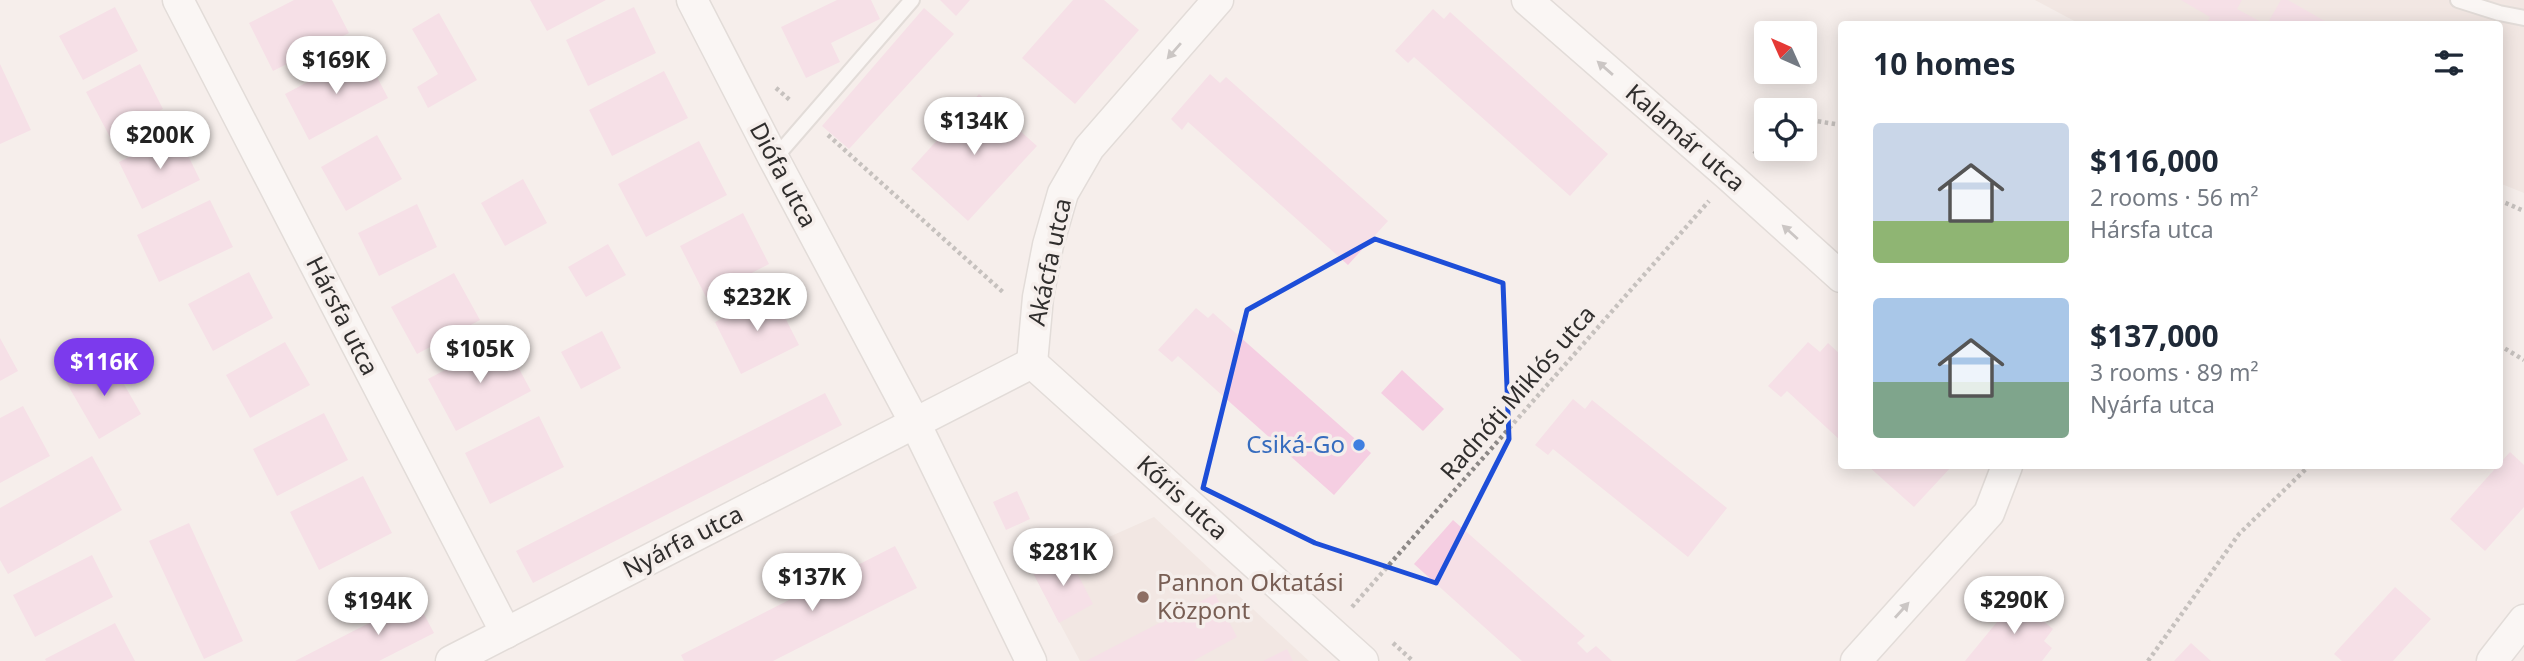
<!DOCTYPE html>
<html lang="en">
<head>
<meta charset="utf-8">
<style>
	:root { --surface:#fff; --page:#f2f2f3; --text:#1f2937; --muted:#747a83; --accent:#7c3aed }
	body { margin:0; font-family:"Noto Sans",sans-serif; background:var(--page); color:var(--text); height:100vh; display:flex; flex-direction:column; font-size:26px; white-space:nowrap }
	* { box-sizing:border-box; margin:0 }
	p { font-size:23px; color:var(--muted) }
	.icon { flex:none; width:38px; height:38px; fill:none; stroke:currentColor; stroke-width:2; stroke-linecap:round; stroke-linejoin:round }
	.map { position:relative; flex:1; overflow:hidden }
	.sheet { position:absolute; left:1838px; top:21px; width:665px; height:448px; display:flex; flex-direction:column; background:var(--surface); border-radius:7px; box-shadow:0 4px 18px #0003 }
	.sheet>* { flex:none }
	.needle { width:46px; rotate:315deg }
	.tools { position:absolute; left:1754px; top:21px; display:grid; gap:14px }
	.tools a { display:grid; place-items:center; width:63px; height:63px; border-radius:7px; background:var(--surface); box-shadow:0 4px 18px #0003; font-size:35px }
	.price { position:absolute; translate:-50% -60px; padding:0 16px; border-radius:24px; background:#fff; color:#222; font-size:23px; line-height:46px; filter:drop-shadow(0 2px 4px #0008) }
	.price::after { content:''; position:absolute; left:50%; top:42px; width:21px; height:16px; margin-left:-10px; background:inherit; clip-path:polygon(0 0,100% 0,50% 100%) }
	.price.current { background:var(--accent); color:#fff }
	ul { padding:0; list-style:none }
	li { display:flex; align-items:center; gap:21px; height:175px; padding:0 35px }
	li span { display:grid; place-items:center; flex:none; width:196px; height:140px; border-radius:7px; color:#555 }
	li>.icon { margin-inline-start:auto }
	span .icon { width:84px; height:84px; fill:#fffc; stroke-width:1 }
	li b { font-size:30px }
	h2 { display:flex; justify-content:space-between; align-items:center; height:84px; padding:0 35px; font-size:30px }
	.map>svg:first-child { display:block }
</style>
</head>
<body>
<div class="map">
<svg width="2524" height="661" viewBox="0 0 2524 661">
	<rect width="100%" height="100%" fill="#f5eeeb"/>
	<!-- built -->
	<g fill="#edded9">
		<path d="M2035 0H2524V193L2499 183V24H2080Z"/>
		<path d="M1154 517 1309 661H1080L1032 571Z"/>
	</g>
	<!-- building -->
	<g fill="#f5cee2">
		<path d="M294 0H332L349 33 273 71 249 23Z"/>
		<path d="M530 0H606L547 31Z"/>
		<path d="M837 0H871L880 19 831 43 840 62 806 78 781 27Z"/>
		<path d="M940 0H970L956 16Z"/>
		<path d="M1073 0H1104L1139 30 1075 104 1022 58Z"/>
		<path d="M2181 0H2242L2237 9 2265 24H2206L2210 17Z"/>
		<path d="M2281 0H2288L2330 24H2267Z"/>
		<path d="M115 7 138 51 83 80 59 36Z"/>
		<path d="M634 7 656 53 588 86 566 40Z"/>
		<path d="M924 8 954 34 849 149 822 126Z"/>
		<path d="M1433 9 1444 19 1450 12 1608 154 1570 196 1414 57 1408 63 1395 51Z"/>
		<path d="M439 13 477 80 428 108 417 87 438 74 412 29Z"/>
		<path d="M364 52 388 98 309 140 285 94Z"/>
		<path d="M0 64 31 130 0 144Z"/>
		<path d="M140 64 163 109 110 137 86 92Z"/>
		<path d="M664 71 688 118 612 156 589 110Z"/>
		<path d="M1210 74 1220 83 1226 77 1388 221 1348 265 1188 122 1182 130 1171 119Z"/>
		<path d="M979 94 1037 146 968 221 911 169Z"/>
		<path d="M177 133 200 180 142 209 119 162Z"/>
		<path d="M377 135 402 179 346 211 321 167Z"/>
		<path d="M699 141 727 195 646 237 618 184Z"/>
		<path d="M523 179 547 223 505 246 481 203Z"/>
		<path d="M210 200 233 247 159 282 137 235Z"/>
		<path d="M417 204 437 247 379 276 358 233Z"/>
		<path d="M743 213 769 264 706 297 680 246Z"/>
		<path d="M608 244 626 275 586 297 568 267Z"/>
		<path d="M249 272 273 318 213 351 188 304Z"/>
		<path d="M454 273 480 320 417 354 391 307Z"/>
		<path d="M772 292 799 345 741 374 715 322Z"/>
		<path d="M1196 308 1208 318 1213 313 1371 453 1334 495 1178 356 1172 362 1158 350Z"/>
		<path d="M602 331 621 368 581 389 561 352Z"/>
		<path d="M0 338 18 371 0 381Z"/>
		<path d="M503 339 531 391 456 431 428 379Z"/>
		<path d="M285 342 310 385 250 418 226 375Z"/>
		<path d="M1808 342 1820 352 1828 343 1841 355V441L1787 391 1781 397 1768 386Z"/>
		<path d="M109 358 141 414 99 439 66 382Z"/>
		<path d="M1402 370 1444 409 1423 431 1381 393Z"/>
		<path d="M825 393 842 425 533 583 516 551Z"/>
		<path d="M1573 399 1585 409 1592 400 1727 508 1688 557 1553 449 1548 455 1535 445Z"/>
		<path d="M23 406 50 456 0 483V418Z"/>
		<path d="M324 413 348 460 277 496 253 449Z"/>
		<path d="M539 416 564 467 490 504 465 453Z"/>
		<path d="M2510 452 2524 465V507L2485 551 2450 519Z"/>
		<path d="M92 456 122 510 8 574 0 560V508Z"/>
		<path d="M1868 466H1952L1914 507Z"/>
		<path d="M363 476 392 533 319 570 290 512Z"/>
		<path d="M1017 491 1030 519 1006 530 993 502Z"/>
		<path d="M1453 520 1585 636 1577 643 1587 653 1596 646 1612 661H1522L1414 564Z"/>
		<path d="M189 523 243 641 204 659 149 541Z"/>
		<path d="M895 546 917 588 773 661H684L681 655Z"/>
		<path d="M92 555 113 597 35 637 13 595Z"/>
		<path d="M1068 555 1093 604 1059 623 1032 571Z"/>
		<path d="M2395 587 2431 619 2393 661H2342L2334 654Z"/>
		<path d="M2009 593 2053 629 2044 641 2052 648 2042 661H1965L2006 611 1998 605Z"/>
		<path d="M1215 594 1237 637 1193 661H1086Z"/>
		<path d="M416 599 434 633 379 661H295Z"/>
		<path d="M115 623 135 661H46L45 659Z"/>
		<path d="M2191 643 2211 661H2174Z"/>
		<path d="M1287 649 1293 661H1263Z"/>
	</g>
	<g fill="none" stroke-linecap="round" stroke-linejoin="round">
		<defs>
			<g id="lane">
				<path d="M2458 0 2499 13 2524 18"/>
				<path d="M774 159 912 0"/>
			</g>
			<g id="street">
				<path d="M178 0 506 633"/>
				<path d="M692 0 774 159 915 423 1031 661"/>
				<path d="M1527 0 1730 177 1841 277"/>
				<path d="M1032 363 1363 661"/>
				<path d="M1032 363 1038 297 1048 245 1063 193 1089 148 1218 0"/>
				<path d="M451 661 1032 363"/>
				<path d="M1856 661 1989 513 2007 466"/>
				<path d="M2492 661 2524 620"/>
			</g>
		</defs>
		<!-- lane casing -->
		<use href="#lane" stroke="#cbc5c2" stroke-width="18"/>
		<!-- street casing -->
		<use href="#street" stroke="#cbc5c2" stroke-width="33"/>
		<!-- path -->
		<g stroke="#8d8987" stroke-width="4.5" stroke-dasharray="3.5 3.5" stroke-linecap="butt">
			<path d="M776 88 791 101"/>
			<path d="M1804 123 1816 121 1841 125"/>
			<path d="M828 135 1004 293"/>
			<path d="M1754 154 1766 142"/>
			<path d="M2499 200 2524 211"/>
			<path d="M2499 345 2524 360"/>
			<path d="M1352 607 1709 201"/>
			<path d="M1393 643 1413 661"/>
			<path d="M2148 661 2239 534 2309 466"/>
		</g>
		<!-- lane -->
		<use href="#lane" stroke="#fff" stroke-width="14"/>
		<!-- street -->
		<use href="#street" stroke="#fff" stroke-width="30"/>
	</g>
	<!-- one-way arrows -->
	<defs><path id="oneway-solid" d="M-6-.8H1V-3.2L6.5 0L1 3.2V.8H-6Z" transform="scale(1.75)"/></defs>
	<g fill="#989696">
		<use href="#oneway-solid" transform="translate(1174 51) rotate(131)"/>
		<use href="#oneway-solid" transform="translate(1605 68) rotate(-139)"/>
		<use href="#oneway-solid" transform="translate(1790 232) rotate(-138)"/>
		<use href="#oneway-solid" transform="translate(1902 610) rotate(-48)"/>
	</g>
	<!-- marked area -->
	<path d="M0 0H2524V661H0ZM1375 239 1503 283 1509 439 1436 583 1315 543 1203 488 1247 310Z" fill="#f5eeeb" fill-opacity=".55" fill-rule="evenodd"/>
	<path fill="none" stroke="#1d4ed8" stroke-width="5" stroke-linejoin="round" d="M1375 239 1503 283 1509 439 1436 583 1315 543 1203 488 1247 310Z"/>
	<!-- markers -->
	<circle fill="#3f7fe0" stroke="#f5eeeb" stroke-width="2.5" cx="1359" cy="445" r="7"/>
	<circle fill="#8d6e63" stroke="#f5eeeb" stroke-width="2.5" cx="1143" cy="597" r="7"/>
	<g text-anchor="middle" stroke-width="7" stroke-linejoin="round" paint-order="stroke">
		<!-- street labels -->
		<g font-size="24" fill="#302e2d" stroke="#f5eeeb">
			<text transform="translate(1685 138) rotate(41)" y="8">Kalamár utca</text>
			<text transform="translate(783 175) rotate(62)" y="8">Diófa utca</text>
			<text transform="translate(1050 262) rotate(-78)" y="8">Akácfa utca</text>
			<text transform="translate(342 316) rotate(63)" y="8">Hársfa utca</text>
			<text transform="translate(1518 393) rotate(-49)" y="8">Radnóti Miklós utca</text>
			<text transform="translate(1182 498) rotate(42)" y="8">Kőris utca</text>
			<text transform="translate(683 542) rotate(-27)" y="8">Nyárfa utca</text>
		</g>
		<!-- shop labels -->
		<g font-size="24" fill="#366cbe" stroke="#f5eeeb" text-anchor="end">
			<text x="1345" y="453">Csiká-Go</text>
		</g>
		<!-- education labels -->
		<g font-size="24" fill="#785e54" stroke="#f5eeeb" text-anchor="start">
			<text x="1157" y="591">Pannon Oktatási<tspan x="1157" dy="28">Központ</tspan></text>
		</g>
	</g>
</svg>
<div class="tools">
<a><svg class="needle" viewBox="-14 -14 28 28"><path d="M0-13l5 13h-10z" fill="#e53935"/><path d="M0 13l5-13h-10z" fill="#747a83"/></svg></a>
<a><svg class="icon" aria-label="locate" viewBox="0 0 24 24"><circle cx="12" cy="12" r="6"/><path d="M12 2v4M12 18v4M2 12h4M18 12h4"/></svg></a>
</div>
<b class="price" style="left:336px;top:96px">$169K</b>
<b class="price" style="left:974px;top:157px">$134K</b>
<b class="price" style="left:160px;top:171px">$200K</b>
<b class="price" style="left:757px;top:333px">$232K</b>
<b class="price" style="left:480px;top:385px">$105K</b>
<b class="price current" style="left:104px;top:398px">$116K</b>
<b class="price" style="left:1063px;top:588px">$281K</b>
<b class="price" style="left:812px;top:613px">$137K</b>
<b class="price" style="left:2014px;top:636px">$290K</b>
<b class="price" style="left:378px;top:637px">$194K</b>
<section class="sheet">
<h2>10 homes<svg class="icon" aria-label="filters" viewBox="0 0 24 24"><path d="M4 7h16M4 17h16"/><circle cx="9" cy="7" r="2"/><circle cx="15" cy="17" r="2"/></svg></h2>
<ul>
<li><span style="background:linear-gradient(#c9d6e8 70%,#8fb573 0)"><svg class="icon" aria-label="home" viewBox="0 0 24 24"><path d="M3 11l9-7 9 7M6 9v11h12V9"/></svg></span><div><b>$116,000</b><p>2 rooms · 56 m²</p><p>Hársfa utca</p></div></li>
<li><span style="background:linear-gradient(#a9c7e8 60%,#7fa58c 0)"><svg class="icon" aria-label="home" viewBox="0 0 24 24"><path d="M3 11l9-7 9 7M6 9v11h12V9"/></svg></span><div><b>$137,000</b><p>3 rooms · 89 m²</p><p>Nyárfa utca</p></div></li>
</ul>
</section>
</div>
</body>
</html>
